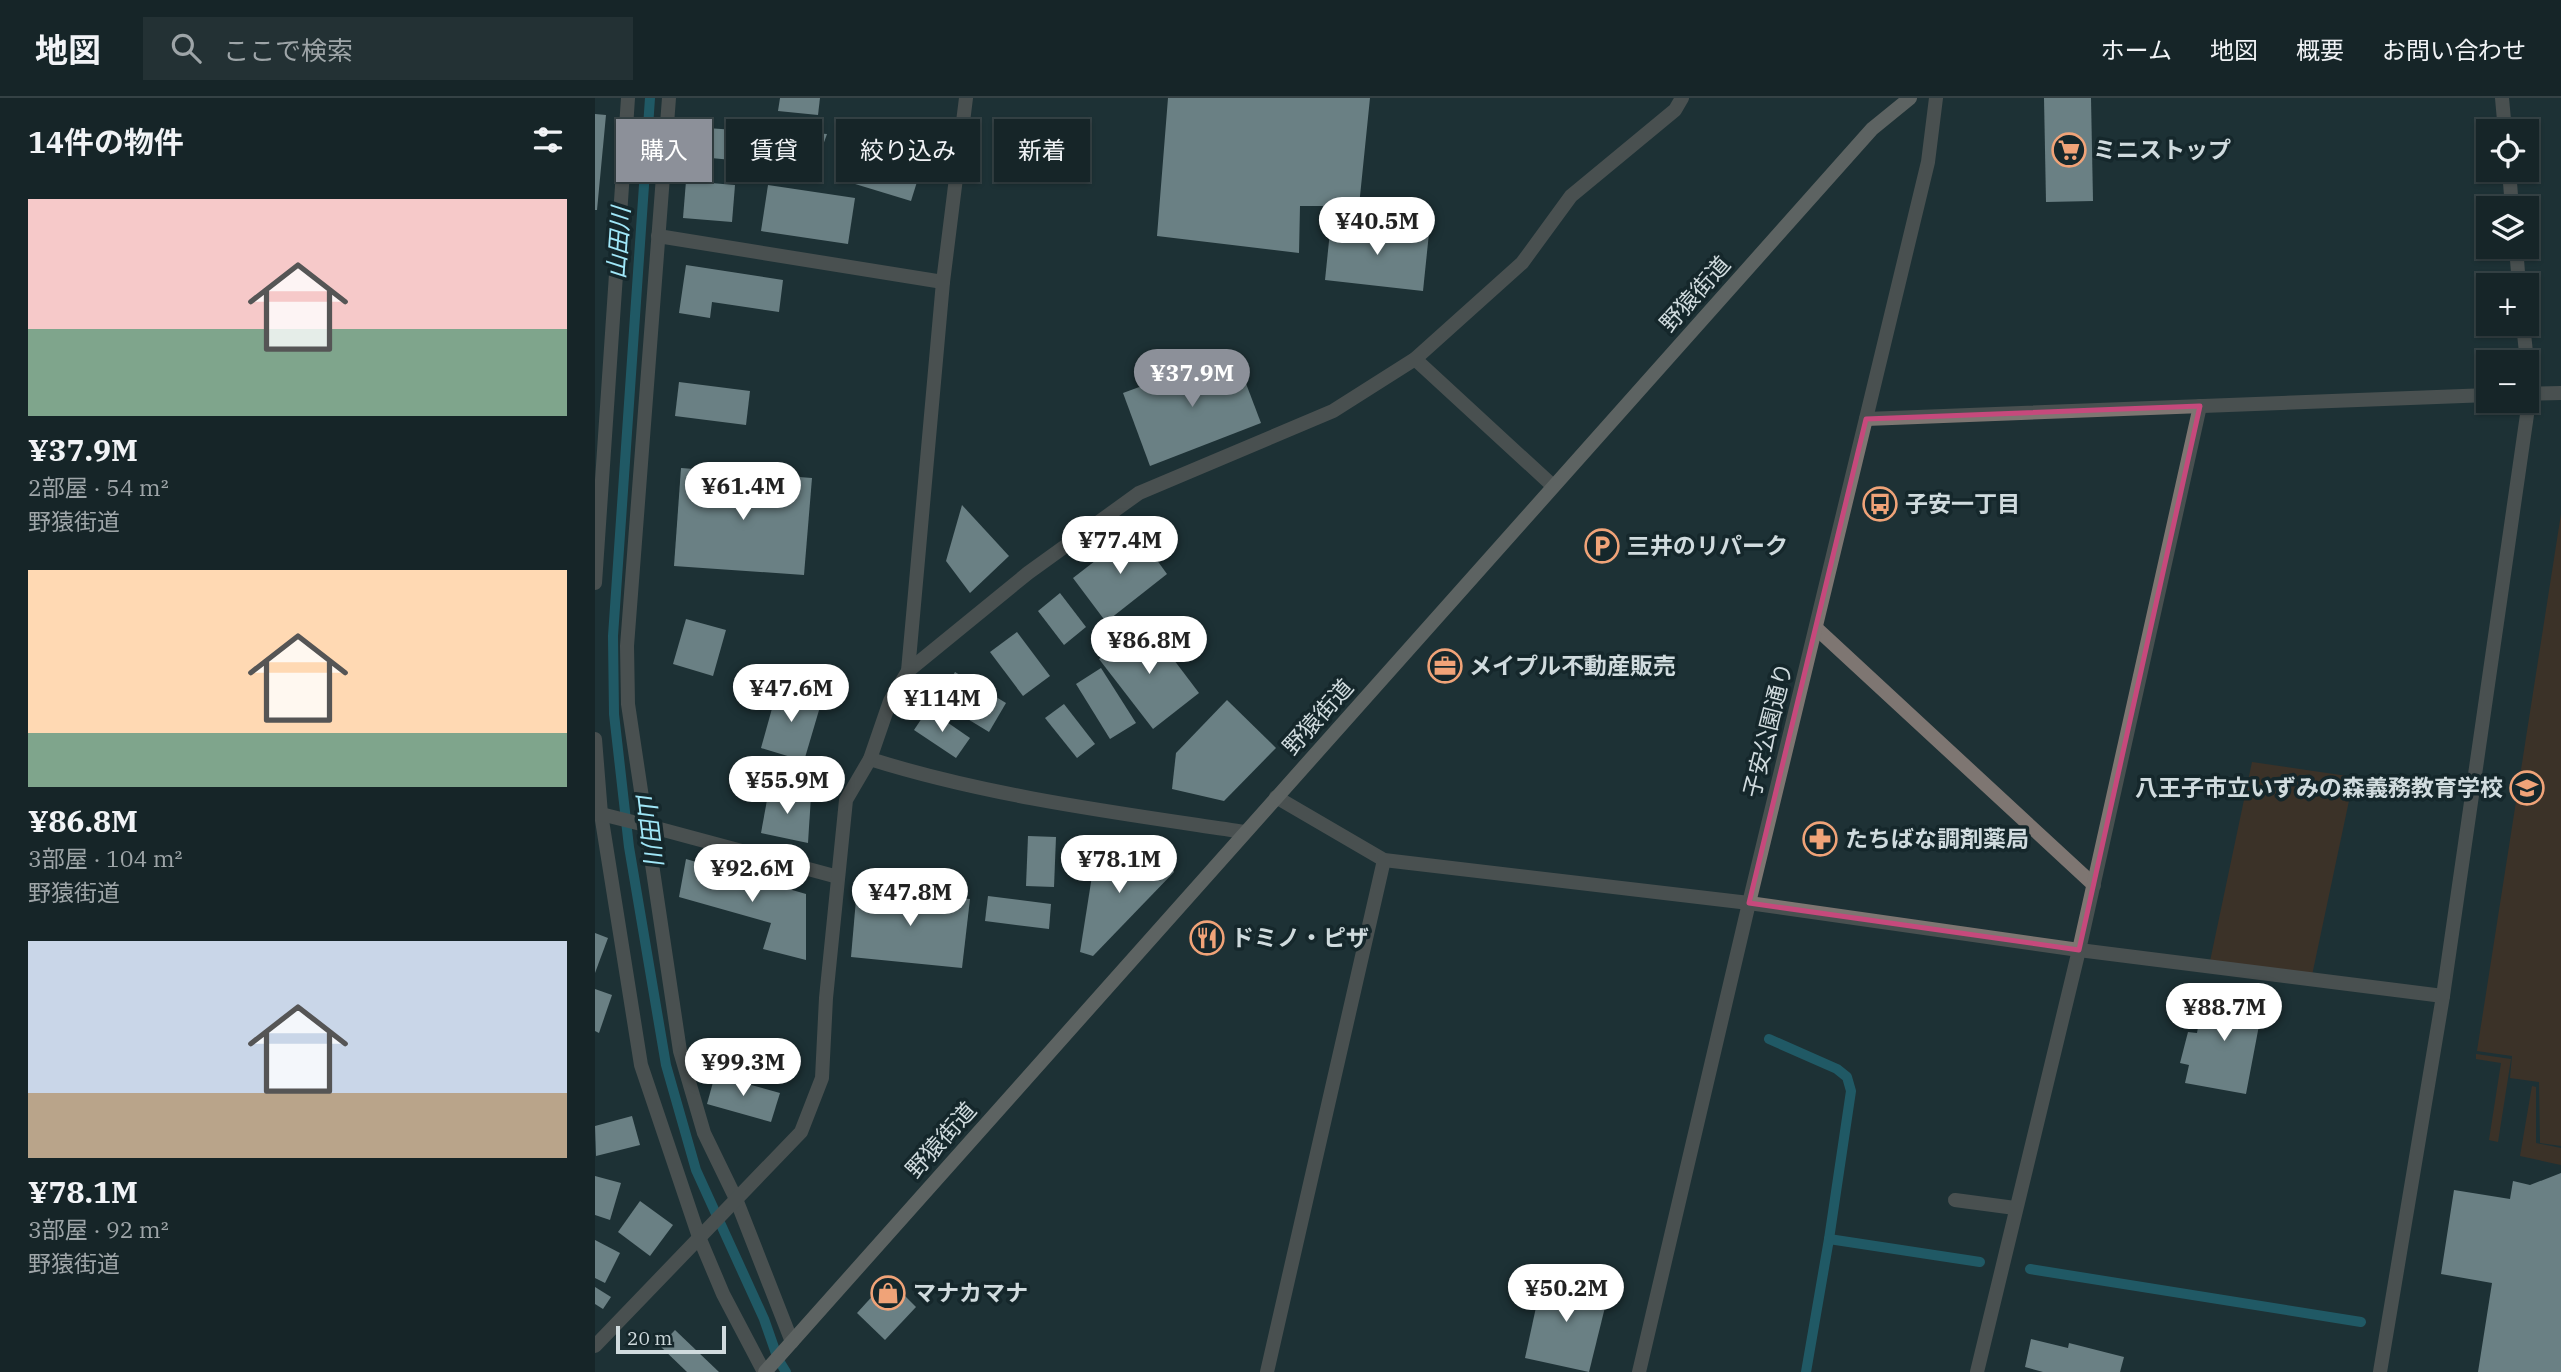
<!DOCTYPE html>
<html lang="ja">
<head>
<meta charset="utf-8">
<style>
	:root { --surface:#162528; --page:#233134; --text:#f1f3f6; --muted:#9ea5a8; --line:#354245; --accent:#8c9099 }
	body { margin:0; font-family:"IBM Plex Serif","Noto Sans JP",serif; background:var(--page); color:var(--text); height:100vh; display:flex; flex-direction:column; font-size:26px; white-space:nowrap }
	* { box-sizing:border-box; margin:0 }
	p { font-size:23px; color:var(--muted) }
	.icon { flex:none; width:38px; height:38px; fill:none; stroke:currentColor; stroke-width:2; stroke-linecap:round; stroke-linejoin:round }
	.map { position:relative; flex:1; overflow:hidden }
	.details { display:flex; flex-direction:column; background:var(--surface); width:595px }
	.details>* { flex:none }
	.hud { position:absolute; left:21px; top:21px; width:665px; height:63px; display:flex; gap:14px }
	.fabs { position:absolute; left:1881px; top:21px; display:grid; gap:14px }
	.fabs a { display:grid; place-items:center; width:63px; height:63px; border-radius:0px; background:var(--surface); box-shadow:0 2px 5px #0004,0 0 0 2px var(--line); font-size:35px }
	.scale { position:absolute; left:21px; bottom:18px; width:110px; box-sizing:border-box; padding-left:7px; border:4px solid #d0dbde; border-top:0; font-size:19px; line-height:24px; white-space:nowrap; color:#d0dbde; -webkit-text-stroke:5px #15272b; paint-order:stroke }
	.price { position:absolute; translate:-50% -60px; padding:0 16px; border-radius:24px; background:#fff; color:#222; font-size:23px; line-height:46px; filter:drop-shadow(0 2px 4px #0008) }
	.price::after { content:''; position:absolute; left:50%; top:42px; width:21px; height:16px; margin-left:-10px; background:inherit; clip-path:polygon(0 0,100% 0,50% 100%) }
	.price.on { background:var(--accent); color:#fff }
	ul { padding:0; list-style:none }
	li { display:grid; align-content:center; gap:14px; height:371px; padding:0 28px }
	li span { display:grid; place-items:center; height:217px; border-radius:0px; color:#555 }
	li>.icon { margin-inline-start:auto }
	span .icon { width:126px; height:126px; fill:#fffc; stroke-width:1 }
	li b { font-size:30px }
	h2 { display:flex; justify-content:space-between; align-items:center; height:84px; padding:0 28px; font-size:30px }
	.tag { padding:0 24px; border-radius:0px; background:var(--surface); box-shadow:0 2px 5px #0004,0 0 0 2px var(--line); font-size:24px; line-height:63px }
	.tag.on { background:var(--accent); color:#fff }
	header { display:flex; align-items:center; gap:42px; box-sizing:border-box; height:98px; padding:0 35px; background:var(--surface); border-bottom:2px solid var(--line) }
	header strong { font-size:33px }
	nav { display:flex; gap:38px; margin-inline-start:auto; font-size:24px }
	.search { width:490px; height:63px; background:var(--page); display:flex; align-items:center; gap:18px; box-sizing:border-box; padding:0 24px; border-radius:0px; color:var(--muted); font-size:26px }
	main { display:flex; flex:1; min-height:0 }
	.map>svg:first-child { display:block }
</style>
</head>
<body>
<header>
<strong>地図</strong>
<div class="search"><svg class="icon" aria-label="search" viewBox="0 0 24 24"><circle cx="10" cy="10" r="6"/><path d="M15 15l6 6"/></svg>ここで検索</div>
<nav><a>ホーム</a><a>地図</a><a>概要</a><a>お問い合わせ</a></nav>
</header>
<main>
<section class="details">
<h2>14件の物件<svg class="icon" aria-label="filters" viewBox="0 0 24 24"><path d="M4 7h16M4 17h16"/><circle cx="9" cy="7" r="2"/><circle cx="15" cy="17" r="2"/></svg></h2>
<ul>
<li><span style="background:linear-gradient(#f6c9c9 60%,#7fa58c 0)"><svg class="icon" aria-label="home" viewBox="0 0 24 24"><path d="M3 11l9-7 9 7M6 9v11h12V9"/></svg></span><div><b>¥37.9M</b><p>2部屋 · 54 m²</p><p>野猿街道</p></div></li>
<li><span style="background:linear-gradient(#ffd9b3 75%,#7fa58c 0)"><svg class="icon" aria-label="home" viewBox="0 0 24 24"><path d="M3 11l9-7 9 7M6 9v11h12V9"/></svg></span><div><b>¥86.8M</b><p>3部屋 · 104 m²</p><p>野猿街道</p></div></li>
<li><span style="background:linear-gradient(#c9d6e8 70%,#b9a48a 0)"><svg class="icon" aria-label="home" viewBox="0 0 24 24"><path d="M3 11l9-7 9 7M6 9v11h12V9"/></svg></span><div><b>¥78.1M</b><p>3部屋 · 92 m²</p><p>野猿街道</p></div></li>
</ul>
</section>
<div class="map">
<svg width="1966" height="1274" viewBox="0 0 1966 1274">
	<rect width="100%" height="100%" fill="#1e3135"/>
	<!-- green -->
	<g fill="#613319">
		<path d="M1966 416V1048L1945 1045 1944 984 1915 980 1917 958 1882 953Z"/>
		<path d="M1657 664 1759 679 1716 882 1614 868Z"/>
		<path d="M1881 956 1916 961 1903 1044 1894 1042 1906 965 1881 961Z"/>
		<path d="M1937 988 1941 989V1045L1966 1050V1067L1925 1058Z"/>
	</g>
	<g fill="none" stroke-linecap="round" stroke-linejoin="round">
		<!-- stream -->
		<g stroke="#248ba0" stroke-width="10">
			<path d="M55 0 18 538 19 616 34 749 71 967 101 1072 169 1221 183 1261 191 1274"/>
			<path d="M1174 941 1242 971 1252 979 1256 993 1234 1141 1211 1274"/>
			<path d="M1234 1141 1385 1164"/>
			<path d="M1435 1171 1766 1224"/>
		</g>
	</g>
	<!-- building -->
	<g fill="#c8dfe4">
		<path d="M185 0H225L223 17 183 13Z"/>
		<path d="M573 0H775L764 108H705L704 155 562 138Z"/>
		<path d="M1449 0H1496L1498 103 1451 104Z"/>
		<path d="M0 16 11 17 2 112H0Z"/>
		<path d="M98 29 140 32 137 62 95 58Z"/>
		<path d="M159 31 232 36 217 78 156 73Z"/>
		<path d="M261 33 331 55 316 103 247 82Z"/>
		<path d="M91 83 140 87 137 124 88 120Z"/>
		<path d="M173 87 260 100 253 146 166 133Z"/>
		<path d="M736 124 834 135 828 193 730 182Z"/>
		<path d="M91 167 188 182 184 214 117 204 115 220 84 215Z"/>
		<path d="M639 254 666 325 555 368 528 295Z"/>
		<path d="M84 284 155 293 151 327 80 318Z"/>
		<path d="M86 370 217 380 209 477 79 468Z"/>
		<path d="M367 407 414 458 375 495 351 463Z"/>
		<path d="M540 432 572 476 511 524 478 480Z"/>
		<path d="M465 495 491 529 469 547 443 513Z"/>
		<path d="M91 521 131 532 118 578 78 566Z"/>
		<path d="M551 525 604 595 558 631 504 561Z"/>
		<path d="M422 534 455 578 428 598 395 554Z"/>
		<path d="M506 570 541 625 515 641 481 586Z"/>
		<path d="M360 574 411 605 394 634 343 603Z"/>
		<path d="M183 589 227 602 209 663 166 650Z"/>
		<path d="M632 602 681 650 629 703 577 691 581 655Z"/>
		<path d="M469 606 500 646 482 660 450 620Z"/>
		<path d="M333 611 375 640 361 660 319 632Z"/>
		<path d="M174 691 216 698 213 745 166 735Z"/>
		<path d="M433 738 461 739 459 789 431 788Z"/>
		<path d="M500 759 574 761 579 774 498 858 485 854Z"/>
		<path d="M91 761 211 796V862L168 851 176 825 84 799Z"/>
		<path d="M262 790 375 801 367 870 256 859Z"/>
		<path d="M393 798 456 806 454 831 390 823Z"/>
		<path d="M0 835 13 840 0 875Z"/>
		<path d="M0 891 17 897 4 935 0 933Z"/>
		<path d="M1637 895 1669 901 1651 996 1590 985 1594 967 1585 965 1593 934 1602 935 1609 897 1635 902Z"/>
		<path d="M120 977 185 995 176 1024 112 1006Z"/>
		<path d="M37 1018 45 1047 1 1058 0 1028Z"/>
		<path d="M1966 1075V1274H1883L1897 1185 1846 1176 1859 1092 1915 1101 1918 1083 1935 1087Z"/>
		<path d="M0 1078 26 1085 15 1122 0 1117Z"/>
		<path d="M45 1103 78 1127 55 1158 23 1134Z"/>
		<path d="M0 1142 25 1155 10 1185 0 1180Z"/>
		<path d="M948 1177 1014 1193 994 1274 930 1260Z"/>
		<path d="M293 1181 321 1209 290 1242 262 1215Z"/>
		<path d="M0 1189 16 1199 8 1211 0 1206Z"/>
		<path d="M80 1232 124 1274H92L65 1248Z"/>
		<path d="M1436 1241 1473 1250 1474 1245 1529 1259 1525 1274H1448L1430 1269Z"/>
	</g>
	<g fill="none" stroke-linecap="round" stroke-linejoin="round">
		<!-- service -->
		<g stroke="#7e7672" stroke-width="14">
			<path d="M74 0 32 548 33 606 85 953 109 1035 141 1101 197 1244"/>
			<path d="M0 485 33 0"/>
			<path d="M1221 530 1499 787"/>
			<path d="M0 641 6 716 46 967 104 1139 128 1196 169 1274"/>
			<path d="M50 727 243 779"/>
		</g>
		<!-- minor -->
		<g stroke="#7e7672" stroke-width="14">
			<path d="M1907 0 1910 33"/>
			<path d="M1914 72 1917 110"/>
			<path d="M63 138 348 184"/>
			<path d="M1921 149 1924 187"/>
			<path d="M1928 226 1932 264"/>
			<path d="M820 261 958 388"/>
			<path d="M1932 296 1966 295"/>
			<path d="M1271 321 1894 297"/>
			<path d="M313 573 433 475 544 395 738 313 820 261 927 165 976 98 1080 12 1087 0"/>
			<path d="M275 661C396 699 524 715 650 734"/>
			<path d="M681 699 789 762 1154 805 1484 852 1848 898"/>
			<path d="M6 716 50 727"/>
			<path d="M1360 1102 1420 1110"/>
			<path d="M0 1248 206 1034 227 980 231 900 251 702 275 661 295 603 313 573 348 184 371 0"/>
			<path d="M672 1274 789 762"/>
			<path d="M1382 1274 1484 852 1605 308"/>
			<path d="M1785 1274 1848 898 1935 296 1932 269"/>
		</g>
		<!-- tertiary -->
		<path stroke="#7e7672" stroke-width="14" d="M1044 1274 1154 805 1333 64 1341 0"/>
		<!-- secondary -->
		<path stroke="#aca099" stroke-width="14" d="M170 1274 1277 31 1315 0"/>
	</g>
	<!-- marked area -->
	<path d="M0 0H1966V1274H0ZM1605 308 1484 852 1154 805 1271 321Z" fill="#1e3135" fill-opacity=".55" fill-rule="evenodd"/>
	<path fill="none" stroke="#c6497c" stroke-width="5" stroke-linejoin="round" d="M1605 308 1484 852 1154 805 1271 321Z"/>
	<!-- icons -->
	<defs>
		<symbol id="supermarket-ring" viewBox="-11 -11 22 22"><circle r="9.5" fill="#15272b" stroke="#f0a378" stroke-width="1.5"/><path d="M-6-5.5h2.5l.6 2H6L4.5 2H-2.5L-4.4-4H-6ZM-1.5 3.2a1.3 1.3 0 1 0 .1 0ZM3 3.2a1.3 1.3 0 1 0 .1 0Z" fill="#f0a378"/></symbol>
		<symbol id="bus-ring" viewBox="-11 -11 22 22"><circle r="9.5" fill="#15272b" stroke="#f0a378" stroke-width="1.5"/><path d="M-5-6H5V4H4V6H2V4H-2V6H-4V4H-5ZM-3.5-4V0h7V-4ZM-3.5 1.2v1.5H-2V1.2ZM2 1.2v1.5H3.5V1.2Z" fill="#f0a378"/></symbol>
		<symbol id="parking-ring" viewBox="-11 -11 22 22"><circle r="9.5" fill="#15272b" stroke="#f0a378" stroke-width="1.5"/><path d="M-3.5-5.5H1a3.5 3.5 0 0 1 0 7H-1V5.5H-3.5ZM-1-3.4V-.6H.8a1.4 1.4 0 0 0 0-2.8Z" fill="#f0a378"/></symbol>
		<symbol id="office-ring" viewBox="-11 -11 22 22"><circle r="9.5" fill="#15272b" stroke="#f0a378" stroke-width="1.5"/><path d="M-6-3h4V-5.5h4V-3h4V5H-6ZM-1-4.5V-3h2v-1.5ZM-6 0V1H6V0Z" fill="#f0a378"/></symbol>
		<symbol id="school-ring" viewBox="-11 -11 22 22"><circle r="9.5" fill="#15272b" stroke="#f0a378" stroke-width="1.5"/><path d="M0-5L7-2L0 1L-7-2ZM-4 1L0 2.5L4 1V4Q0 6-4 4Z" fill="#f0a378"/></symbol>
		<symbol id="pharmacy-ring" viewBox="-11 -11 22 22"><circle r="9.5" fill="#15272b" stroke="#f0a378" stroke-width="1.5"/><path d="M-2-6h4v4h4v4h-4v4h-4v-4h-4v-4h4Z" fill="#f0a378"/></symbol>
		<symbol id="restaurant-ring" viewBox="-11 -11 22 22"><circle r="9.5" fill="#15272b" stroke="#f0a378" stroke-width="1.5"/><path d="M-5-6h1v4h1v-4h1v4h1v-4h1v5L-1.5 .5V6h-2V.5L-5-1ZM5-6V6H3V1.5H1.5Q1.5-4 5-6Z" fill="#f0a378"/></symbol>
		<symbol id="shop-ring" viewBox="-11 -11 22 22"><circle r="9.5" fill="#15272b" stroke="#f0a378" stroke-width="1.5"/><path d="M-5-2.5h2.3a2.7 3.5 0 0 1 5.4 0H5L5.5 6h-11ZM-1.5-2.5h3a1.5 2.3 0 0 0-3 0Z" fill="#f0a378"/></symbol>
	</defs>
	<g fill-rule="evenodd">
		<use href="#supermarket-ring" x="1455" y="33" width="38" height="38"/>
		<use href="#bus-ring" x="1266" y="387" width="38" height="38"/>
		<use href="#parking-ring" x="988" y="429" width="38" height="38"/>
		<use href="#office-ring" x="831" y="549" width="38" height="38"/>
		<use href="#school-ring" x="1913" y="671" width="38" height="38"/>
		<use href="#pharmacy-ring" x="1206" y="722" width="38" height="38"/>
		<use href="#restaurant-ring" x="593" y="821" width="38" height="38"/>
		<use href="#shop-ring" x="274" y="1176" width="38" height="38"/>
	</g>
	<g text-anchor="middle" stroke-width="7" stroke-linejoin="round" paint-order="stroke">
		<!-- poi labels -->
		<g font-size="23" font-weight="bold" fill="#d0dbde" stroke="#15272b" text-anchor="start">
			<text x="1498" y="60">ミニストップ</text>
			<text x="1310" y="414">子安一丁目</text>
			<text x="1032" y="456">三井のリパーク</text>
			<text x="874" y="576">メイプル不動産販売</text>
			<text x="1908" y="698" text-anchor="end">八王子市立いずみの森義務教育学校</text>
			<text x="1250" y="749">たちばな調剤薬局</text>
			<text x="636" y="848">ドミノ・ピザ</text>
			<text x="318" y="1203">マナカマナ</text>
		</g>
		<!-- street labels -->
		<g font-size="23" fill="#d0dbde" stroke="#15272b">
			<text transform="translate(1100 196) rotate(-48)" y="8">野猿街道</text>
			<text transform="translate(723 619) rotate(-48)" y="8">野猿街道</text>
			<text transform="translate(1173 632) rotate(-76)" y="8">子安公園通り</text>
			<text transform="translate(346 1042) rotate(-48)" y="8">野猿街道</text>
		</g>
		<!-- water labels -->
		<g font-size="24" font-style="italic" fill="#a0e7f8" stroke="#15272b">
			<text transform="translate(24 145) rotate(-86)" y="8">山田川</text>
			<text transform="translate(54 730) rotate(83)" y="8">山田川</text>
		</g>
	</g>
</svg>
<div class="fabs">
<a><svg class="icon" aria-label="locate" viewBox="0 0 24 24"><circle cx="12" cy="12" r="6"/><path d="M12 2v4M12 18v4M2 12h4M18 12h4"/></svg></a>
<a><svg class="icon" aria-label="layers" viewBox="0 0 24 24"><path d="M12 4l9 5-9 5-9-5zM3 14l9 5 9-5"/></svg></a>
<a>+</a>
<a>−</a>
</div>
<div class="scale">20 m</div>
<b class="price" style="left:782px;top:159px">¥40.5M</b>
<b class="price on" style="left:597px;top:311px">¥37.9M</b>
<b class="price" style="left:148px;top:424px">¥61.4M</b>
<b class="price" style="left:525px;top:478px">¥77.4M</b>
<b class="price" style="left:554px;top:578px">¥86.8M</b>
<b class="price" style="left:196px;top:626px">¥47.6M</b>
<b class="price" style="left:347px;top:636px">¥114M</b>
<b class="price" style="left:192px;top:718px">¥55.9M</b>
<b class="price" style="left:524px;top:797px">¥78.1M</b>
<b class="price" style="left:157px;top:806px">¥92.6M</b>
<b class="price" style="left:315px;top:830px">¥47.8M</b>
<b class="price" style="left:1629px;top:945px">¥88.7M</b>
<b class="price" style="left:148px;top:1000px">¥99.3M</b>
<b class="price" style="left:971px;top:1226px">¥50.2M</b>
<div class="hud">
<a class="tag on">購入</a>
<a class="tag">賃貸</a>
<a class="tag">絞り込み</a>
<a class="tag">新着</a>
</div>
</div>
</main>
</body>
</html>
